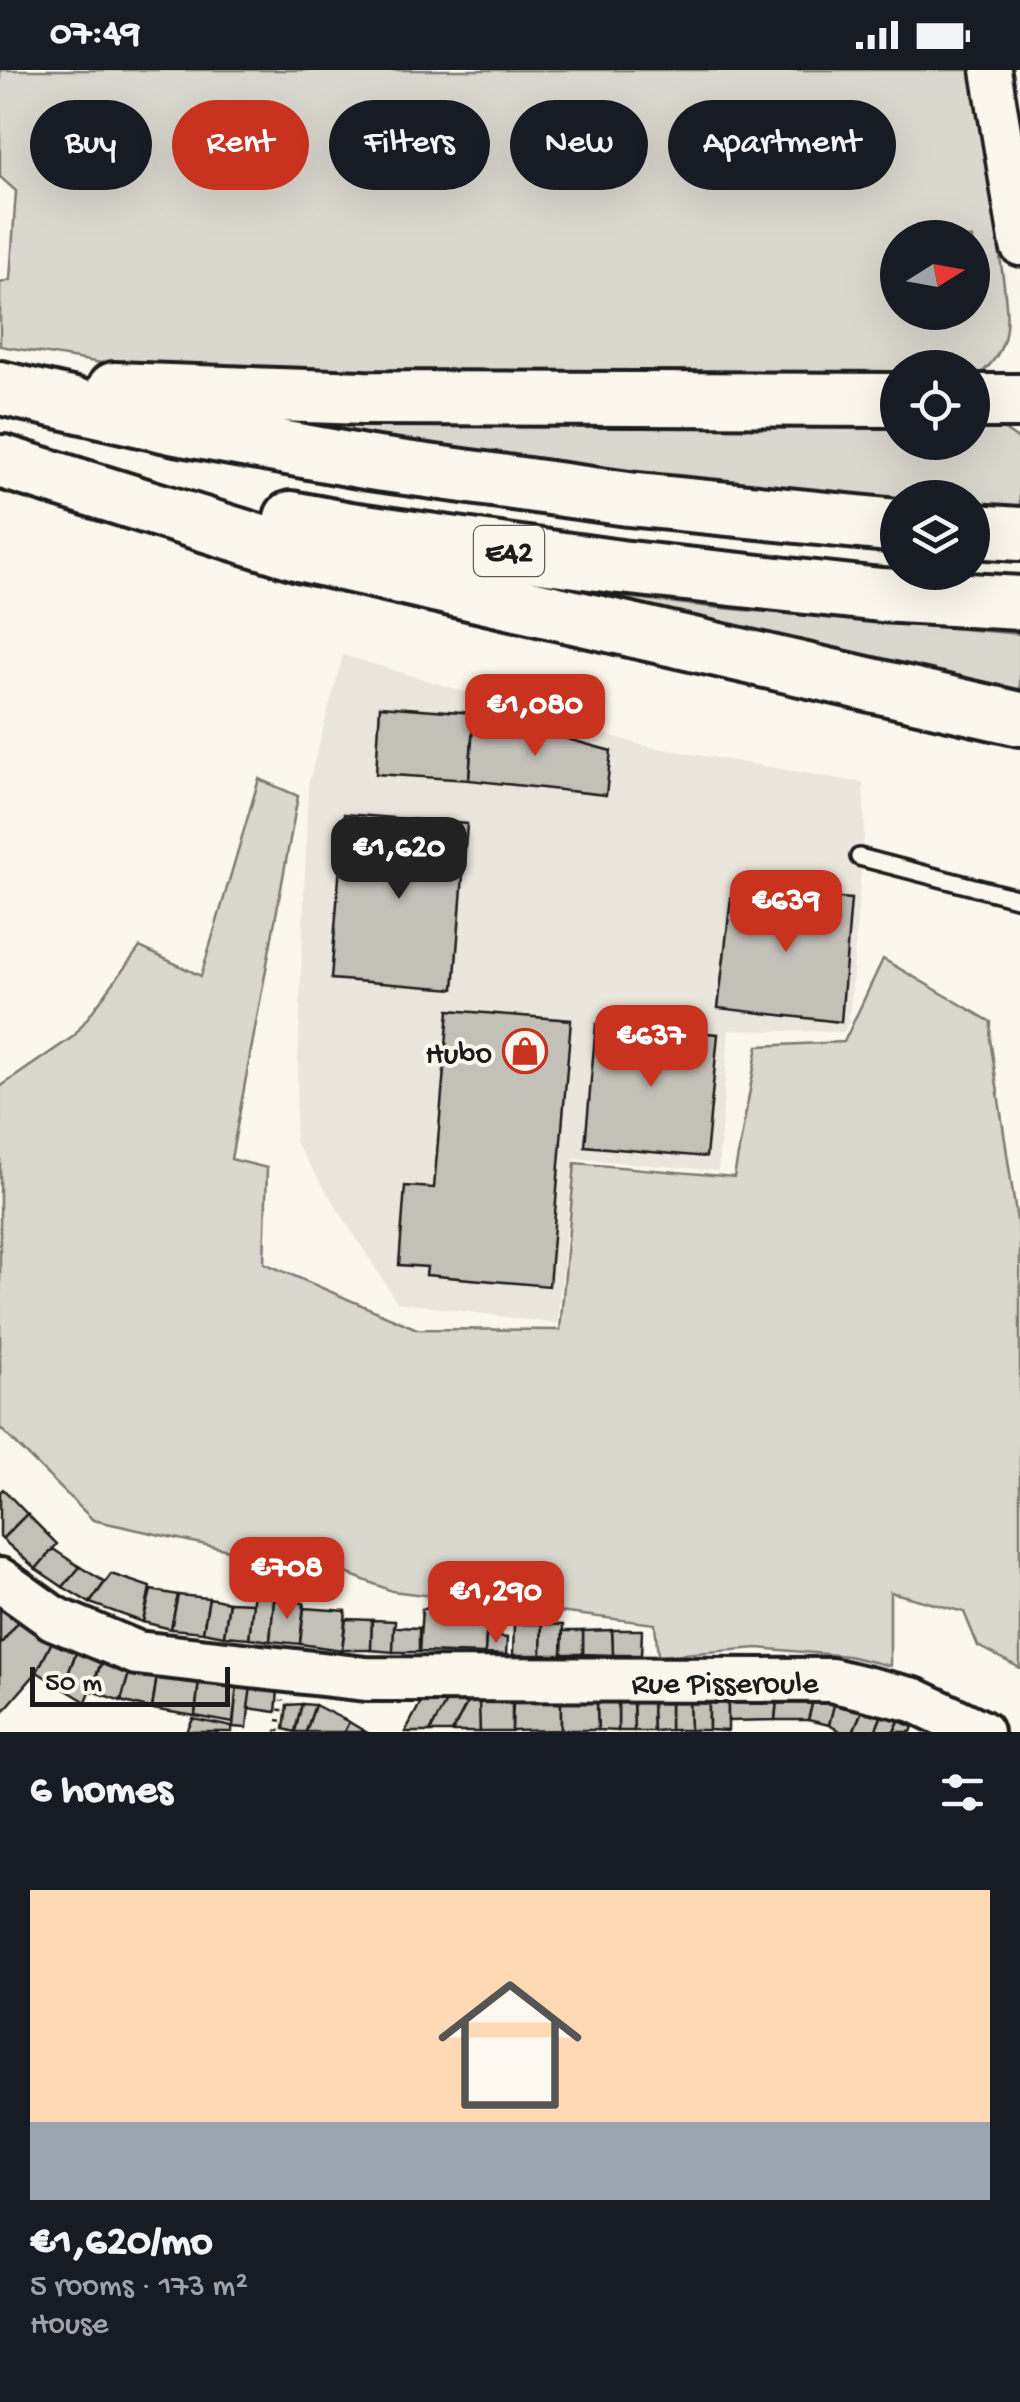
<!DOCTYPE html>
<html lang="en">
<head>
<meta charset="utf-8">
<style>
	:root { --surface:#171b24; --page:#20242c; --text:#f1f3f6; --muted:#9ea1a6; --accent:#c8321e }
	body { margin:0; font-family:"Gochi Hand",sans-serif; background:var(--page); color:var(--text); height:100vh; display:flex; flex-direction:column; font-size:38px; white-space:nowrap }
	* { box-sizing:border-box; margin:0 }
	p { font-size:32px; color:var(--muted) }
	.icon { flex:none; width:55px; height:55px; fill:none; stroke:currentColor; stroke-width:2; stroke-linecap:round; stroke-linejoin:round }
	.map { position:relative; height:1662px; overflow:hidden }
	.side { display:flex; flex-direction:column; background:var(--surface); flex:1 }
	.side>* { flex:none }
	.banner { position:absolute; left:30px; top:30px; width:960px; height:90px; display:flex; gap:20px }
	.needle { width:65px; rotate:79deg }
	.buttons { position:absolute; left:880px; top:150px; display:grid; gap:20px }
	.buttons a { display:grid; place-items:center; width:110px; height:110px; border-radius:50%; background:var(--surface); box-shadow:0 10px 40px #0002; font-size:50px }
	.scale { position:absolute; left:30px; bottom:25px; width:200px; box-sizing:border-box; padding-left:10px; border:5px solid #1c1c1c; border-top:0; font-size:28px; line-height:35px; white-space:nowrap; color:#1c1c1c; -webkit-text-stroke:8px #fbf7ec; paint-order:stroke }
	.price { position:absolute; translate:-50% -85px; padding:0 22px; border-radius:20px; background:var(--accent); color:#fff; font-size:32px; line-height:65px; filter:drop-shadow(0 2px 5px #0008) }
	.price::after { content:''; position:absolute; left:50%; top:60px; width:30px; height:22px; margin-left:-15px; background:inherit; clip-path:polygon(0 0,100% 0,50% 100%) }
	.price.selected { background:#222; color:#fff }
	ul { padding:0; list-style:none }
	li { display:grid; align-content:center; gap:20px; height:530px; padding:0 30px }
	li span { display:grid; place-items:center; height:310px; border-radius:0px; color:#555 }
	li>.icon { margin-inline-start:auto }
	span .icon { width:180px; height:180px; fill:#fffc; stroke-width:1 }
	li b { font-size:42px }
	h2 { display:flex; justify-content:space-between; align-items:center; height:120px; padding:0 30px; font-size:42px }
	.pill { padding:0 35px; border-radius:45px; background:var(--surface); box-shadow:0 10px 40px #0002; font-size:35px; line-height:90px }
	.pill.selected { background:var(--accent); color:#fff }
	.status { display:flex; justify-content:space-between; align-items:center; height:70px; padding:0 50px; background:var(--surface); direction:ltr }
	.status svg { height:28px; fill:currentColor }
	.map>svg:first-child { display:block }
</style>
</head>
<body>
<div class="status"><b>07:49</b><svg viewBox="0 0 49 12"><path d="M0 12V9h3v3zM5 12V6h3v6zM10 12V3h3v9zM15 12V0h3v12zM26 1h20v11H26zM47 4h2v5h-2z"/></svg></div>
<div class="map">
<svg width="1020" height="1662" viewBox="0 0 1020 1662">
	<rect width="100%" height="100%" fill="#fbf7ec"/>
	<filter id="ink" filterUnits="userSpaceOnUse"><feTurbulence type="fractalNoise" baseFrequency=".01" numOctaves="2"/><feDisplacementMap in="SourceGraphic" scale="20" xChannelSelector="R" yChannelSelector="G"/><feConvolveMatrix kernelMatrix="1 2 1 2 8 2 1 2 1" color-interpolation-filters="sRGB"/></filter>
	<g filter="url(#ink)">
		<!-- built -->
		<path fill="#eae6dc" d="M343 585 645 676 863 713 865 749 849 952 844 962 729 960 718 1101 574 1088 557 1254 397 1232 295 1072 308 715Z"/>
		<!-- green -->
		<g fill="#dad7ce" stroke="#7b7a75" stroke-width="2.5" fill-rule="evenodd">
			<path d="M0 0H974L1004 215C1009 257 1010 283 973 310L972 298H898L897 315 196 309 0 276V213L10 210 16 121 0 107ZM898 168H972V242H898Z"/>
			<path d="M240 344 897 350 898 372H972L973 352 999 356 1019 370 1020 438 973 435 972 428H898L897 431 584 399Z"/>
			<path d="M534 516 710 537 1020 564V631Z"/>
			<path d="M259 709 298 726 231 1089 267 1098 264 1193 417 1259 560 1260 575 1093 734 1107 758 976 844 972 883 889 991 952 990 969 1020 1171V1598L978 1576 964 1542 890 1522V1596L848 1586 758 1578 658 1586 655 1554 392 1521 318 1492 233 1481 93 1450 0 1358V1017L74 966 140 877 201 906Z"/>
		</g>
		<!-- building -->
		<g fill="#c3c0b8" stroke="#1c1c1c" stroke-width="2.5">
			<path d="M380 636 474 643 469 710 376 704Z"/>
			<path d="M474 643 611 681 606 725 469 710Z"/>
			<path d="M344 744 467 754 454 919 331 909Z"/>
			<path d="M732 819 851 829 841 952 718 938Z"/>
			<path d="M449 940 571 950 549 1216 426 1205 427 1197 399 1195 405 1116 434 1118Z"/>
			<path d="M596 954 718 964 706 1087 585 1076Z"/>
			<path d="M3 1419 27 1444 2 1469 0 1467V1422Z"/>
			<path d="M27 1444 57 1474 36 1499 2 1469Z"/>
			<path d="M53 1479 80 1497 63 1517 36 1499Z"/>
			<path d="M257 1490 278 1492 270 1571 249 1568Z"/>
			<path d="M80 1497 105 1512 90 1533 63 1517Z"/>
			<path d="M111 1504 150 1517 143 1552 90 1533Z"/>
			<path d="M151 1520 178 1525 171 1559 143 1552Z"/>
			<path d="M178 1525 209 1528 203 1562 171 1559Z"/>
			<path d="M209 1528 229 1532 224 1566 203 1562Z"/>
			<path d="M274 1530 304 1533 300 1574 270 1571Z"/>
			<path d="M229 1532 253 1533 249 1568 224 1566Z"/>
			<path d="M0 1534 20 1550 0 1575Z"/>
			<path d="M472 1534 473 1549 487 1550 485 1584 419 1582 422 1539Z"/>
			<path d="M304 1538 346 1541 342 1580 300 1574Z"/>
			<path d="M346 1549 372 1550 371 1580H342Z"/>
			<path d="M20 1550 53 1570 37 1602 0 1645V1575Z"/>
			<path d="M372 1550 395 1551 393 1582 371 1580Z"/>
			<path d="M514 1554H542L541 1585H513Z"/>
			<path d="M542 1554 563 1555 562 1585H541Z"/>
			<path d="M394 1557 419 1558V1582H393Z"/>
			<path d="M612 1560H642L641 1585H613Z"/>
			<path d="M612 1560 613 1585 583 1584V1561Z"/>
			<path d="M563 1561H583V1584H562Z"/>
			<path d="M486 1566 507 1568 506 1585 485 1584Z"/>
			<path d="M53 1570 77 1580 63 1618 37 1602Z"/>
			<path d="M77 1580 102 1590 86 1632 63 1618Z"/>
			<path d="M102 1590 130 1600 121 1631 92 1621Z"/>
			<path d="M130 1600 157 1606 152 1639 121 1631Z"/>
			<path d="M157 1606 199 1611 195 1646 152 1639Z"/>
			<path d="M199 1611 237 1616 233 1653 195 1646Z"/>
			<path d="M237 1616 251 1617 247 1658 233 1657Z"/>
			<path d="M251 1617 278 1621 276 1642 248 1638Z"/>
			<path d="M422 1630 446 1632 430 1662H405Z"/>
			<path d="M689 1630H709V1660H690Z"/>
			<path d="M689 1630 690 1660H670V1631Z"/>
			<path d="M709 1630H728V1661L709 1660Z"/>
			<path d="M728 1630 777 1631 775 1650 728 1651Z"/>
			<path d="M813 1630 835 1633 829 1655 808 1650Z"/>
			<path d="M813 1630 808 1650H775L777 1631Z"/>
			<path d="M468 1631 480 1632V1662H452Z"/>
			<path d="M468 1631 452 1662H430L446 1632Z"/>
			<path d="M479 1631H512V1662H480Z"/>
			<path d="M513 1631 561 1632V1660L512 1661Z"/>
			<path d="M633 1631H652L653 1661H634Z"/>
			<path d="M633 1631 634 1661H618V1632Z"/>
			<path d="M652 1631H670V1660L653 1661Z"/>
			<path d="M561 1632H597L598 1660H561Z"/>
			<path d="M597 1632H618V1661L598 1660Z"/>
			<path d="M302 1634 295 1662 284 1659 287 1635Z"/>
			<path d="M302 1634 315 1635 306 1662H295Z"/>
			<path d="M315 1635 349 1652 344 1662H306Z"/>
			<path d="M834 1635 862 1641 853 1662H842L829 1655Z"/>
			<path d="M862 1641 882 1645 875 1662H853Z"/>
			<path d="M882 1645 899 1651 894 1662H875Z"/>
			<path d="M193 1649 232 1657V1662H187Z"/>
			<path d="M899 1651 913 1657 911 1662H894Z"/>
			<path d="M349 1652 366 1662H344Z"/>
		</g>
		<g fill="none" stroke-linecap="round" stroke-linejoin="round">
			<defs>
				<path id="service" d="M859 787 1020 829"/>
				<path id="tertiary" d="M991 0 1020 176"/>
				<path id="secondary" d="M0 1510 53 1548 137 1583 366 1609 831 1610 914 1630 981 1662"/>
				<g id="motorway">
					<path d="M0 318 176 358 370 393 628 429 898 456"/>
					<path d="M114 319 363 328 898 330"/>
					<path d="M972 331H1020"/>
					<path d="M3 392 303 485 1020 649"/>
					<path d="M291 448 350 459 620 497 881 525 1020 533"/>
					<path d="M972 461 1020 464"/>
				</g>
			</defs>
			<!-- service casing -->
			<use href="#service" stroke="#1c1c1c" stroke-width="22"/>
			<!-- tertiary casing -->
			<use href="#tertiary" stroke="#1c1c1c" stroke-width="45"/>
			<!-- secondary casing -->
			<use href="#secondary" stroke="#1c1c1c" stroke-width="50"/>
			<!-- motorway casing -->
			<use href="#motorway" stroke="#1c1c1c" stroke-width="60"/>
			<!-- path -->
			<path stroke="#1c1c1c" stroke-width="5" stroke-dasharray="2.5 8" stroke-linecap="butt" d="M278 1662 282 1630"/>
			<!-- service -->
			<use href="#service" stroke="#fbf7ec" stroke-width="15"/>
			<!-- tertiary -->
			<use href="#tertiary" stroke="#fbf7ec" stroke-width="38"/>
			<!-- secondary -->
			<use href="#secondary" stroke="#fbf7ec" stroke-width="42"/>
			<!-- motorway -->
			<use href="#motorway" stroke="#fbf7ec" stroke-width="52"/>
		</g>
	</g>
	<!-- icons -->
	<defs>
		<symbol id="shop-ring" viewBox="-11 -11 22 22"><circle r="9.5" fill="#fbf7ec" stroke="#c8321e" stroke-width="1.5"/><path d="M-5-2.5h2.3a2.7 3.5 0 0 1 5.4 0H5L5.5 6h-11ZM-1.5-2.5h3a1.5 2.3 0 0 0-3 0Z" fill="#c8321e"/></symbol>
	</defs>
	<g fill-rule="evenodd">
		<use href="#shop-ring" x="500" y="956" width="50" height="50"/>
	</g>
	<g text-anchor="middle" stroke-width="8" stroke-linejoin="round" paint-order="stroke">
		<!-- shield labels -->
		<rect fill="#fbf7ec" stroke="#5f5e5a" stroke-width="2.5" x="474" y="456" width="70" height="50" rx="8"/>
		<g font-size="30" font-weight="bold" fill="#1c1c1c">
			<text x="509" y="491">E42</text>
		</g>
		<!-- poi labels -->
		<g font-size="32" fill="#1c1c1c" stroke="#fbf7ec" text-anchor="end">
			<text x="492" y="992">Hubo</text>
		</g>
		<!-- street labels -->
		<g font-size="32" fill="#1c1c1c" stroke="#fbf7ec">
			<text x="725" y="1622">Rue Pisseroule</text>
		</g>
	</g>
</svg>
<div class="buttons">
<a><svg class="needle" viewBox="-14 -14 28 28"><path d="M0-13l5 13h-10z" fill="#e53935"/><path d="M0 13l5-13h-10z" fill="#9ea1a6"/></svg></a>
<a><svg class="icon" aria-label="locate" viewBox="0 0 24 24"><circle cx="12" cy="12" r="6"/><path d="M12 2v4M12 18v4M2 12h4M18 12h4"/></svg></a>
<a><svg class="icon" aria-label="layers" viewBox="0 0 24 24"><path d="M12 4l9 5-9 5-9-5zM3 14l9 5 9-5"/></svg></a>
</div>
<div class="scale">50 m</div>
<b class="price" style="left:535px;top:689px">€1,080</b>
<b class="price selected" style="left:399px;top:832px">€1,620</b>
<b class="price" style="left:786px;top:885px">€639</b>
<b class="price" style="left:651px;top:1020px">€637</b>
<b class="price" style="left:287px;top:1552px">€708</b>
<b class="price" style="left:496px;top:1576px">€1,290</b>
<div class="banner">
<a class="pill">Buy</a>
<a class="pill selected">Rent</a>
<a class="pill">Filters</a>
<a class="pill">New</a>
<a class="pill">Apartment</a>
</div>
</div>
<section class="side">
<h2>6 homes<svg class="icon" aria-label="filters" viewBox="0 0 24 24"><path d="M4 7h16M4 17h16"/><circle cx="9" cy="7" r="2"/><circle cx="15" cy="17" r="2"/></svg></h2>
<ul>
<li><span style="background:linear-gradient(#ffd9b3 75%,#9aa5b1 0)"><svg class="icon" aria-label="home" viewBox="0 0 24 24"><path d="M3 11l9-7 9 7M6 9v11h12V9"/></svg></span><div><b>€1,620/mo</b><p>5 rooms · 173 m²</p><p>House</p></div></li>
</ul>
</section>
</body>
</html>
